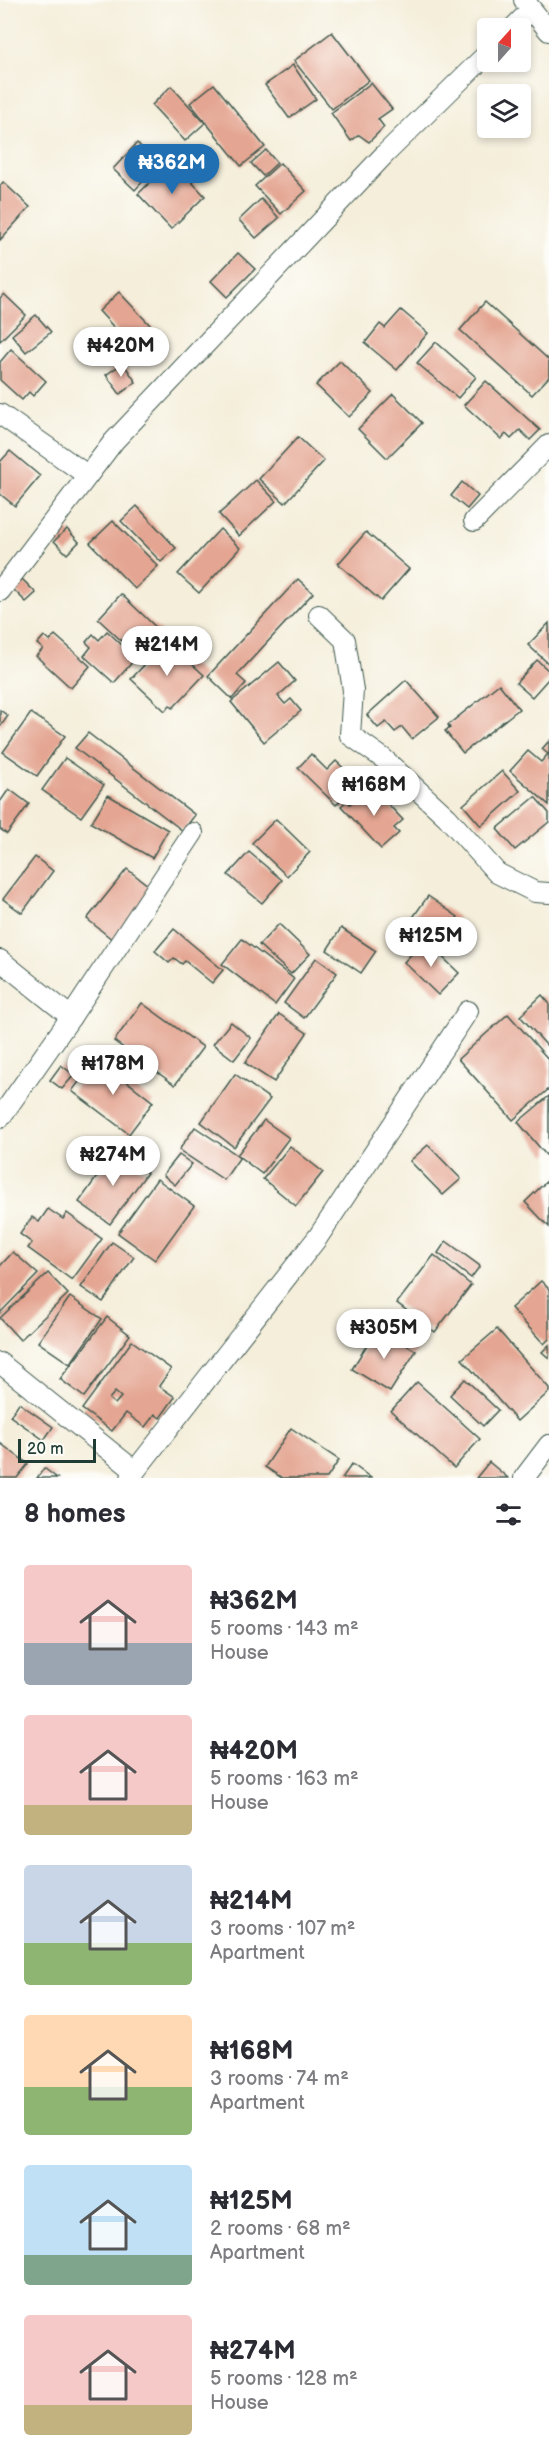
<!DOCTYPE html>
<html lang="en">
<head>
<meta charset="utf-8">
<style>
	:root { --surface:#fff; --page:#f7f7f7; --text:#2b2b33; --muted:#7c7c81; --accent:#1f6fb2 }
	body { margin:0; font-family:"Balsamiq Sans",sans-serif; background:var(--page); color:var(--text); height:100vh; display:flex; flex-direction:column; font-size:22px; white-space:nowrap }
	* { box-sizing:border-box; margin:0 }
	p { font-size:20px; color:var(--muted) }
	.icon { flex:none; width:33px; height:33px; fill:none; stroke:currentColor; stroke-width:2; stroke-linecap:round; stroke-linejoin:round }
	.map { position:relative; height:1478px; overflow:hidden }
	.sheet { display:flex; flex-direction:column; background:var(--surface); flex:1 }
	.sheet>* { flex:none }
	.needle { width:39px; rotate:21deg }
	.tools { position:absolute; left:477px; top:18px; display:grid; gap:12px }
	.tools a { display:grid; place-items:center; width:54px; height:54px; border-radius:6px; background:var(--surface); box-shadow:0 3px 9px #0003; font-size:30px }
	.scale { position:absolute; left:18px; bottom:15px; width:78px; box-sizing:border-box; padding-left:6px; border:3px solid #1f3d34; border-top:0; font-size:16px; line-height:21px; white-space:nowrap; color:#1f3d34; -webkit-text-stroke:4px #fdfcf7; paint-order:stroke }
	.price { position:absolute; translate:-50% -51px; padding:0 14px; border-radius:21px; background:#fff; color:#222; font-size:20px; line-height:39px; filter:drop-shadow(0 2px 3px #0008) }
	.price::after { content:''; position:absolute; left:50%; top:36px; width:18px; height:14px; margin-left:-9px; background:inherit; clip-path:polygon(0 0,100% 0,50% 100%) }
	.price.active { background:var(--accent); color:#fff }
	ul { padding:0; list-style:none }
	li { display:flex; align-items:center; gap:18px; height:150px; padding:0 24px }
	li span { display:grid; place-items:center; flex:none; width:168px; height:120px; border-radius:6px; color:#555 }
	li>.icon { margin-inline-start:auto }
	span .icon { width:72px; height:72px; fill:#fffc; stroke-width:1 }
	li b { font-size:26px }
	h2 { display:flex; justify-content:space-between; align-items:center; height:72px; padding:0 24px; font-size:26px }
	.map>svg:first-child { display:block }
</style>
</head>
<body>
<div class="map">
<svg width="549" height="1478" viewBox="0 0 549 1478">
	<rect width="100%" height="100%" fill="#fdfcf7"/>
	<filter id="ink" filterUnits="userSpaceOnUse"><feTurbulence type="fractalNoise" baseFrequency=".0167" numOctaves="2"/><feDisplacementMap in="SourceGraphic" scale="12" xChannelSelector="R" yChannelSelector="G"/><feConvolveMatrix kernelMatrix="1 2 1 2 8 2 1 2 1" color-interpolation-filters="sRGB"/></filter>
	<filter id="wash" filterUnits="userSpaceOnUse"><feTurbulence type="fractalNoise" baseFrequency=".008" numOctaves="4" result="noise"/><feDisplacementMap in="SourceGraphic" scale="24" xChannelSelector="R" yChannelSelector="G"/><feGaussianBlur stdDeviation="1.35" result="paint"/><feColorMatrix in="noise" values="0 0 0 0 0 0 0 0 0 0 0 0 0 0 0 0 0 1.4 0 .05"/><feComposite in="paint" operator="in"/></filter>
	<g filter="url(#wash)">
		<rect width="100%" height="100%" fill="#f4eeda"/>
		<g id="blocks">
			<!-- building -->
			<g fill="#e4a592" fill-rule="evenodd">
				<path d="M332 32 369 80 332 109 294 61Z"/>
				<path d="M293 65 316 99 289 118 265 85Z"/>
				<path d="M371 83 392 109 378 119 384 127 369 142 359 135 351 141 331 113Z"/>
				<path d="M214 84 265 147 241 166 190 103Z"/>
				<path d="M171 86 205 123 185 141 152 105Z"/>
				<path d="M137 143 159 164 135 190 113 169Z"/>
				<path d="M266 150 277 163 263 176 251 163Z"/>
				<path d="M172 161 205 196 171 229 138 194Z"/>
				<path d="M280 163 306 191 281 214 255 186Z"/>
				<path d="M3 182 30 207 0 240V186Z"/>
				<path d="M261 199 279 218 256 238 239 220Z"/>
				<path d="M238 253 255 269 227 297 211 281Z"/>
				<path d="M119 292 166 342 156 352 151 346 140 356 99 311Z"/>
				<path d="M4 294 26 315 0 341V298Z"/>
				<path d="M485 302 549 360V377L532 395 460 330Z"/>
				<path d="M401 310 428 333 397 370 365 343 380 324 385 328Z"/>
				<path d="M36 315 51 332 26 352 12 335Z"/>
				<path d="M436 342 476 377 458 398 417 363Z"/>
				<path d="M11 349 46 381 33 396 29 392 22 400 0 380V362Z"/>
				<path d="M340 361 373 393 349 417 316 385Z"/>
				<path d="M123 363 136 382 120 394 106 375Z"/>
				<path d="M486 381 540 430 530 440 520 430 511 439 506 434 501 439 464 405Z"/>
				<path d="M393 394 422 423 387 458 358 429Z"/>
				<path d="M298 437 324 461 285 503 259 479Z"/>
				<path d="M10 451 40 476 15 506 0 494V462Z"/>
				<path d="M256 480 276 501 239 536 219 514Z"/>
				<path d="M462 482 478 496 467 509 451 496Z"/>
				<path d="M137 506 176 548 161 562 121 521Z"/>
				<path d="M113 521 158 566 135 589 90 543Z"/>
				<path d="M67 529 79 542 67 554 54 541Z"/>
				<path d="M220 529 240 548 199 593 178 574Z"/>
				<path d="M366 532 409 569 381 601 338 564Z"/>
				<path d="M22 579 36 593 26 602 13 589Z"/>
				<path d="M298 579 313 593 237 675 246 683 232 699 208 676Z"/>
				<path d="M121 594 161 632 138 656 98 619Z"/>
				<path d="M549 623V664L528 645Z"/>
				<path d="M107 631 136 658 114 683 84 656 91 647 86 642 93 634 99 640Z"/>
				<path d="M55 635 90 666 71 688 36 656 43 649 37 644 44 636 50 641Z"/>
				<path d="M167 641 204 675 173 708 170 705 165 711 131 679Z"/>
				<path d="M537 660 549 671V678L532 697 516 683Z"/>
				<path d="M279 662 295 681 278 696 285 704 291 699 301 711 264 742 231 702Z"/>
				<path d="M406 680 439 717 412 739 402 727 395 732 386 722 378 728 367 715Z"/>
				<path d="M499 684 519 709 463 753 445 731 450 728 448 725Z"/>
				<path d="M0 710 8 716 0 727Z"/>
				<path d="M31 713 65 736 37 776 3 752Z"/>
				<path d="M88 733 195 815 183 831 75 748Z"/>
				<path d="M549 741V805L510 771 528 751 541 762 548 754 542 749Z"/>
				<path d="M311 754 327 770 336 761 359 783 336 805 298 768Z"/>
				<path d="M65 758 104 785 81 817 42 790Z"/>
				<path d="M502 771 520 791 481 826 463 805Z"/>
				<path d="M371 786 403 820 394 828 399 833 381 849 341 806 347 801 350 804Z"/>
				<path d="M9 789 29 804 7 834 0 829V802Z"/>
				<path d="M108 795 168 830 152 858 91 823Z"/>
				<path d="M535 797 549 813V822L515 850 497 829Z"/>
				<path d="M276 819 310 852 287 876 252 843Z"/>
				<path d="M249 852 282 880 262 903 228 875Z"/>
				<path d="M35 857 53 871 22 913 3 899Z"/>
				<path d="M127 869 153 889 113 940 87 919Z"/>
				<path d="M428 896 458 917 450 930 444 926 436 937 411 920Z"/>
				<path d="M279 924 310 954 291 974 259 945Z"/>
				<path d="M341 928 376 951 361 973 327 950Z"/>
				<path d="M174 929 223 970 212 983 185 961 182 964 174 958 169 963 155 951Z"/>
				<path d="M242 939 294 979 275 1005 222 964Z"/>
				<path d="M425 940 459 973 438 995 404 962Z"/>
				<path d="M316 958 337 973 304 1018 284 1003Z"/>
				<path d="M542 995 549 1003V1048L520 1016Z"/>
				<path d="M142 1003 203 1047 175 1085 114 1041Z"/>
				<path d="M279 1014 307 1033 274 1082 245 1063Z"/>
				<path d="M508 1014 549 1060V1089L513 1120 458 1059Z"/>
				<path d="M231 1022 251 1038 234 1060 213 1044Z"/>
				<path d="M97 1058 153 1102 129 1134 72 1091Z"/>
				<path d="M61 1065 74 1075 62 1089 50 1080Z"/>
				<path d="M235 1074 270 1099 234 1147 201 1122Z"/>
				<path d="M549 1096V1153L546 1155 518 1122Z"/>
				<path d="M264 1120 289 1138 262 1174 237 1155Z"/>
				<path d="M195 1127 240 1157 224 1180 179 1150Z"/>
				<path d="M428 1145 461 1179 443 1195 410 1161Z"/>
				<path d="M290 1146 323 1172 296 1206 263 1179Z"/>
				<path d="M116 1150 147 1173 110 1224 79 1202Z"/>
				<path d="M179 1155 192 1164 175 1185 163 1175Z"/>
				<path d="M157 1179 194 1206 155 1260 118 1233Z"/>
				<path d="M549 1179V1227L525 1202Z"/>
				<path d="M48 1209 63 1219 67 1213 102 1239 72 1280 28 1248 32 1243 20 1234 32 1217 39 1222Z"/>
				<path d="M446 1241 480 1266 471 1278 438 1253Z"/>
				<path d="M112 1242 134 1257 103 1302 81 1287Z"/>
				<path d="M13 1252 38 1274 0 1313V1266Z"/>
				<path d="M434 1255 471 1285 435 1332 397 1303Z"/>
				<path d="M48 1273 68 1294 20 1340 0 1318Z"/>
				<path d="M541 1281 549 1289V1339L544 1344 511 1308Z"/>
				<path d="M70 1297 102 1319 70 1364 38 1342Z"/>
				<path d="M107 1317 130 1335 84 1397 60 1379Z"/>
				<path d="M378 1327 416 1351 390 1392 352 1369Z"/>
				<path d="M497 1329 549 1388V1392L517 1421 462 1359Z"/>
				<path d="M132 1341 171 1369 159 1386 175 1397 160 1418 155 1414 145 1427 126 1413 112 1431 82 1409ZM115 1392 121 1397 115 1404 109 1399Z"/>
				<path d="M549 1345V1358L542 1352Z"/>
				<path d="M465 1379 498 1410 483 1426 450 1395Z"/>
				<path d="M417 1382 480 1439 454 1468 391 1411Z"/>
				<path d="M19 1403 53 1427 44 1440 10 1416Z"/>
				<path d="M291 1428 339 1460 327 1478H282L265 1467Z"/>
				<path d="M0 1443 28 1464 17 1478H0Z"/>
				<path d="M489 1462 508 1478H476Z"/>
				<path d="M352 1464 371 1478H342Z"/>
				<path d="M44 1468 57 1478H37Z"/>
			</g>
		</g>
	</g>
	<g filter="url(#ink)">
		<use href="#blocks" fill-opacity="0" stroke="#3f584d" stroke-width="1.5"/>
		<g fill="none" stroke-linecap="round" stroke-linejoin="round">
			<defs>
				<g id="minor">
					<path d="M524 0 549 31"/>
					<path d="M513 28 531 10"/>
					<path d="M0 414 87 475"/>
					<path d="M474 521 549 445"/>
					<path d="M0 591 114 441 385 154 488 53"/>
					<path d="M319 615 345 640 353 690 350 735 384 759 447 817 497 873 535 892 549 893"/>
					<path d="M0 960 71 1017"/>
					<path d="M0 1118 71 1017 193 833"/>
					<path d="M0 1363 135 1471 131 1478"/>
					<path d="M135 1471 318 1237 468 1011"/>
					<path d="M524 1478 549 1445"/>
				</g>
			</defs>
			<!-- minor casing -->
			<use href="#minor" stroke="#3f584d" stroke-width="22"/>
			<!-- minor -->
			<use href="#minor" stroke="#fff" stroke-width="20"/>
		</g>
	</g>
</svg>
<div class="tools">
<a><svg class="needle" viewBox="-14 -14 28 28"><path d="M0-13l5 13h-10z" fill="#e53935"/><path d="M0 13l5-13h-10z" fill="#7c7c81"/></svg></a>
<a><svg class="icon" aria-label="layers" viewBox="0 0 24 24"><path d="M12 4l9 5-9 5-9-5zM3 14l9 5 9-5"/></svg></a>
</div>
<div class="scale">20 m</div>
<b class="price active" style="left:172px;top:195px">₦362M</b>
<b class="price" style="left:121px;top:378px">₦420M</b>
<b class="price" style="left:167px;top:677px">₦214M</b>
<b class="price" style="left:374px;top:817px">₦168M</b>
<b class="price" style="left:431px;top:968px">₦125M</b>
<b class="price" style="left:113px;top:1096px">₦178M</b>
<b class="price" style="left:113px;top:1187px">₦274M</b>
<b class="price" style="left:384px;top:1360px">₦305M</b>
</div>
<section class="sheet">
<h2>8 homes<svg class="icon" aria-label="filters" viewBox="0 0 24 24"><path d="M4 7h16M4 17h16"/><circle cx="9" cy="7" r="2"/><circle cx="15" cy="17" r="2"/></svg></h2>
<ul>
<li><span style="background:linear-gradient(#f6c9c9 65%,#9aa5b1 0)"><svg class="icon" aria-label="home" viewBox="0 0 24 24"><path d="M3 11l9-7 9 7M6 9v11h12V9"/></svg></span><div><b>₦362M</b><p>5 rooms · 143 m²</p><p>House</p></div></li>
<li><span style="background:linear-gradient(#f6c9c9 75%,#c2b280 0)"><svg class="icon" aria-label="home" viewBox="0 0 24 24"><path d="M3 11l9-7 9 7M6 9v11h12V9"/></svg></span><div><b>₦420M</b><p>5 rooms · 163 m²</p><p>House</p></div></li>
<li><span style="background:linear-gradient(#c9d6e8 65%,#8fb573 0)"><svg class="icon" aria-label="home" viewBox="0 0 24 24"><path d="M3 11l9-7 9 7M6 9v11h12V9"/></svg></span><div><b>₦214M</b><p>3 rooms · 107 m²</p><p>Apartment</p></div></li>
<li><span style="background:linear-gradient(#ffd9b3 60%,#8fb573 0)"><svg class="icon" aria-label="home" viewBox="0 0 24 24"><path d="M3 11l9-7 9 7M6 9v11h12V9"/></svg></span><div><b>₦168M</b><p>3 rooms · 74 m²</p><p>Apartment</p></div></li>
<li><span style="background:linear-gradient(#bfe0f5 75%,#7fa58c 0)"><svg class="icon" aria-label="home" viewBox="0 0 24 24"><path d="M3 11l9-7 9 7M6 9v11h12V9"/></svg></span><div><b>₦125M</b><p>2 rooms · 68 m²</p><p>Apartment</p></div></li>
<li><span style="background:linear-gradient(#f6c9c9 75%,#c2b280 0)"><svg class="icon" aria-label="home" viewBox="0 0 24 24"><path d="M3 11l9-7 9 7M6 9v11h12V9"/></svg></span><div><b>₦274M</b><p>5 rooms · 128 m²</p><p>House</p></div></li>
</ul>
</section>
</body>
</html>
